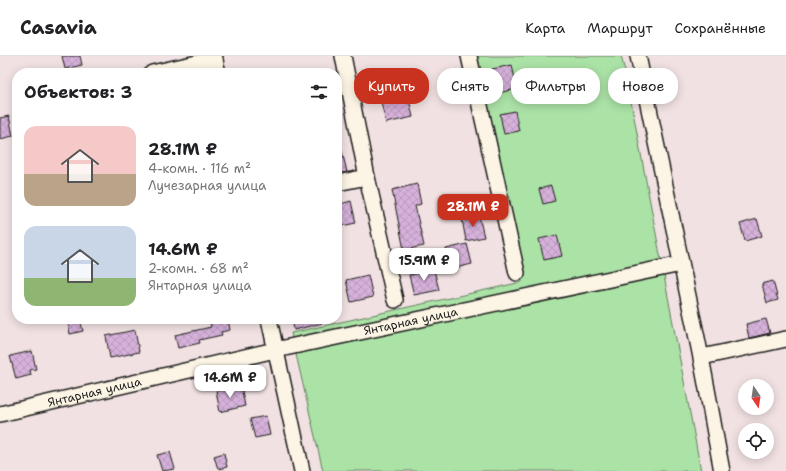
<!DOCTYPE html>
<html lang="ru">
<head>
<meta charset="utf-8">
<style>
	:root { --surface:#fff; --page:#f6f6f6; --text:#202124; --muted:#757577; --line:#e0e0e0; --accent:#c8321e }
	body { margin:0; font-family:"Shantell Sans",sans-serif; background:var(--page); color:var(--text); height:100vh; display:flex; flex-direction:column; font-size:15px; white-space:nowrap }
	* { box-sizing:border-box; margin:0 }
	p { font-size:13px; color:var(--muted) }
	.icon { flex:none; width:22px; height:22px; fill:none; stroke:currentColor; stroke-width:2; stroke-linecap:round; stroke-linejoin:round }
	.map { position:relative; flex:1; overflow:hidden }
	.side { position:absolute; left:12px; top:12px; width:330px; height:256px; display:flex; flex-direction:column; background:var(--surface); border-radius:16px; box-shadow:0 2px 10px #0003 }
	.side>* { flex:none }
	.hud { position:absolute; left:354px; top:12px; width:372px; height:36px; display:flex; gap:8px }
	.needle { width:26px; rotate:167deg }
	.controls { position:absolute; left:738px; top:323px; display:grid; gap:8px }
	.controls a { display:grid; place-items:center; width:36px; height:36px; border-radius:50%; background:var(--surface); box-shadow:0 2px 10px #0003; font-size:20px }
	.price { position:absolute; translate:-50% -34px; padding:0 9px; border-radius:8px; background:#fff; color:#222; font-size:13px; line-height:26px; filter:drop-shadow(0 1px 2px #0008) }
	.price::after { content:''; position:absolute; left:50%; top:24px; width:12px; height:9px; margin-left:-6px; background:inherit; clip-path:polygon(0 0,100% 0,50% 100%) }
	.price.active { background:var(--accent); color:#fff }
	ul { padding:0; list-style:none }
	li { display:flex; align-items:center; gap:12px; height:100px; padding:0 12px }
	li span { display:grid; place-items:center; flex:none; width:112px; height:80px; border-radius:12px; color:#555 }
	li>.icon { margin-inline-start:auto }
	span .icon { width:48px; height:48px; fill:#fffc; stroke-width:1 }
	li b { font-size:17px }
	h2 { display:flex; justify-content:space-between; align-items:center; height:48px; padding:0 12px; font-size:17px }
	.chip { padding:0 14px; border-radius:16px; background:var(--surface); box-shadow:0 2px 10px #0003; font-size:14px; line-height:36px }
	.chip.active { background:var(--accent); color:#fff }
	header { display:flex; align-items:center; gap:24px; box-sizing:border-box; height:56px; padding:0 20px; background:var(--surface); border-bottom:1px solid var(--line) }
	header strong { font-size:19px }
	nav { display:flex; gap:22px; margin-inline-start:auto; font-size:14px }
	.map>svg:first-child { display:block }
</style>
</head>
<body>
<header>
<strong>Casavia</strong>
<nav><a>Карта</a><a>Маршрут</a><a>Сохранённые</a></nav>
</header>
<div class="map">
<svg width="786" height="415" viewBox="0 0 786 415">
	<defs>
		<pattern id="building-cross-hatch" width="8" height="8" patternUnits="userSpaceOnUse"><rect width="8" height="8" fill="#d6b1da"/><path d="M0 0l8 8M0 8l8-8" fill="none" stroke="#b798ba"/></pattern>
	</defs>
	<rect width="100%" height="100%" fill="#f1e1e2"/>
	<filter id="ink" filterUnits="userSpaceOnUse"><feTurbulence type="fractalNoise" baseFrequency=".025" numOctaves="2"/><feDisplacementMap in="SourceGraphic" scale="8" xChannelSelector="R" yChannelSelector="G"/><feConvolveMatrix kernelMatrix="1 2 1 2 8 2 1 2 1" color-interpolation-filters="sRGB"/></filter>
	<g filter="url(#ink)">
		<!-- green -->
		<path fill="#abe2a6" stroke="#647f61" d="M471 0H621L626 19 701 415H323L291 277 522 226Z"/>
		<!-- building -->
		<g fill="url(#building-cross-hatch)" stroke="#1c1c1c">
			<path d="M62 0H80L82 9 65 13Z"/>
			<path d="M512 9 517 33 498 37 492 13Z"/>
			<path d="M408 39 413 61 386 67 381 46Z"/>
			<path d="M515 55 519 75 504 78 500 58Z"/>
			<path d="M9 60 13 80 0 83V62Z"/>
			<path d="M337 91H341L347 116 337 118Z"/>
			<path d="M417 128 421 148 415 150 424 190 404 194 392 134Z"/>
			<path d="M551 130 555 145 543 148 539 133Z"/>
			<path d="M351 145 356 167 337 171V149Z"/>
			<path d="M479 160 484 181 466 185 462 163Z"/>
			<path d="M757 163 762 180 745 185 740 168Z"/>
			<path d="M557 179 562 200 544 204 539 183Z"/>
			<path d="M467 188 472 208 451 213 446 193Z"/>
			<path d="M434 214 439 234 414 239 409 219Z"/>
			<path d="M368 219 373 241 351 246 346 224Z"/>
			<path d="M773 225 778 244 767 247 762 228Z"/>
			<path d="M67 263H80L83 275 70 278Z"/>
			<path d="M209 263H228L230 274 221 276 222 279 199 284 200 287 178 292 175 279 211 271Z"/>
			<path d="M292 263H322L323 267 294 274Z"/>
			<path d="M766 263 770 277 749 282 746 268Z"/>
			<path d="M135 274 139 296 110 302 106 280Z"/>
			<path d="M32 295 36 313 30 314 31 319 16 323 10 300Z"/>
			<path d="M241 330 245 350 220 356 216 335Z"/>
			<path d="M266 360 270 379 255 382 250 363Z"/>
			<path d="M170 396 175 413 162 415 157 399Z"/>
			<path d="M224 397 227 411 218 413 214 400Z"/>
		</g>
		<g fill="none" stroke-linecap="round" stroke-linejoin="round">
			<defs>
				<g id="minor">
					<path d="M214 0 218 17"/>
					<path d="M343 0 367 121 395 244"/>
					<path d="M469 0 517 217"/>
					<path d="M638 0 692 259C704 311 712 363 722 415"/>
					<path d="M152 17 215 3"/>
					<path d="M337 127 367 121"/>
					<path d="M269 263 302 415"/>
					<path d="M702 301 786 283"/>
					<path id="s1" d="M0 358 275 294 681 208"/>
				</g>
			</defs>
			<!-- minor casing -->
			<use href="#minor" stroke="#1c1c1c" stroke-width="18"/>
			<!-- minor -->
			<use href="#minor" stroke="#fcf5e5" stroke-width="15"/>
		</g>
	</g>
	<g text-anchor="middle" stroke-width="3" stroke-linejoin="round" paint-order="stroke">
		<!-- street labels -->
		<g font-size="12" fill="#1c1c1c" stroke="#fcf5e5">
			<text dy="4" stroke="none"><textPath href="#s1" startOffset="421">Янтарная улица</textPath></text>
			<text dy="4" stroke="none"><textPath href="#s1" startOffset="97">Янтарная улица</textPath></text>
		</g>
	</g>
</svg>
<div class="controls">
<a><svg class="needle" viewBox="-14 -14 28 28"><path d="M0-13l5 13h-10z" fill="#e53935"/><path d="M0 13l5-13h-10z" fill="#757577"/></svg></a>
<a><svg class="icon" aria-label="locate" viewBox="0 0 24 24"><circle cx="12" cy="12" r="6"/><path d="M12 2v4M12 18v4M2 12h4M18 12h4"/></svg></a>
</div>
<b class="price active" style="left:473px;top:172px">28.1M ₽</b>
<b class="price" style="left:424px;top:226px">15.9M ₽</b>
<b class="price" style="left:230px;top:343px">14.6M ₽</b>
<div class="hud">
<a class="chip active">Купить</a>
<a class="chip">Снять</a>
<a class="chip">Фильтры</a>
<a class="chip">Новое</a>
</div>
<section class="side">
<h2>Объектов: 3<svg class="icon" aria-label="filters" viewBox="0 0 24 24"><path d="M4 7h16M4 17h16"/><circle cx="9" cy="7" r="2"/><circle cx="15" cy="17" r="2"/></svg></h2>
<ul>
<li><span style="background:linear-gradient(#f6c9c9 60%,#b9a48a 0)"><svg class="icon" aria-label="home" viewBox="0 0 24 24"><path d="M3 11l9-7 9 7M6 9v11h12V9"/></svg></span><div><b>28.1M ₽</b><p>4-комн. · 116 m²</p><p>Лучезарная улица</p></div></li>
<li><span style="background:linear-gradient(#c9d6e8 65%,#8fb573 0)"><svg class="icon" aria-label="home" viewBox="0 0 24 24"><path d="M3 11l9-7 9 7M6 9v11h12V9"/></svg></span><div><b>14.6M ₽</b><p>2-комн. · 68 m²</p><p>Янтарная улица</p></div></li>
</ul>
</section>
</div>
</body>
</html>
